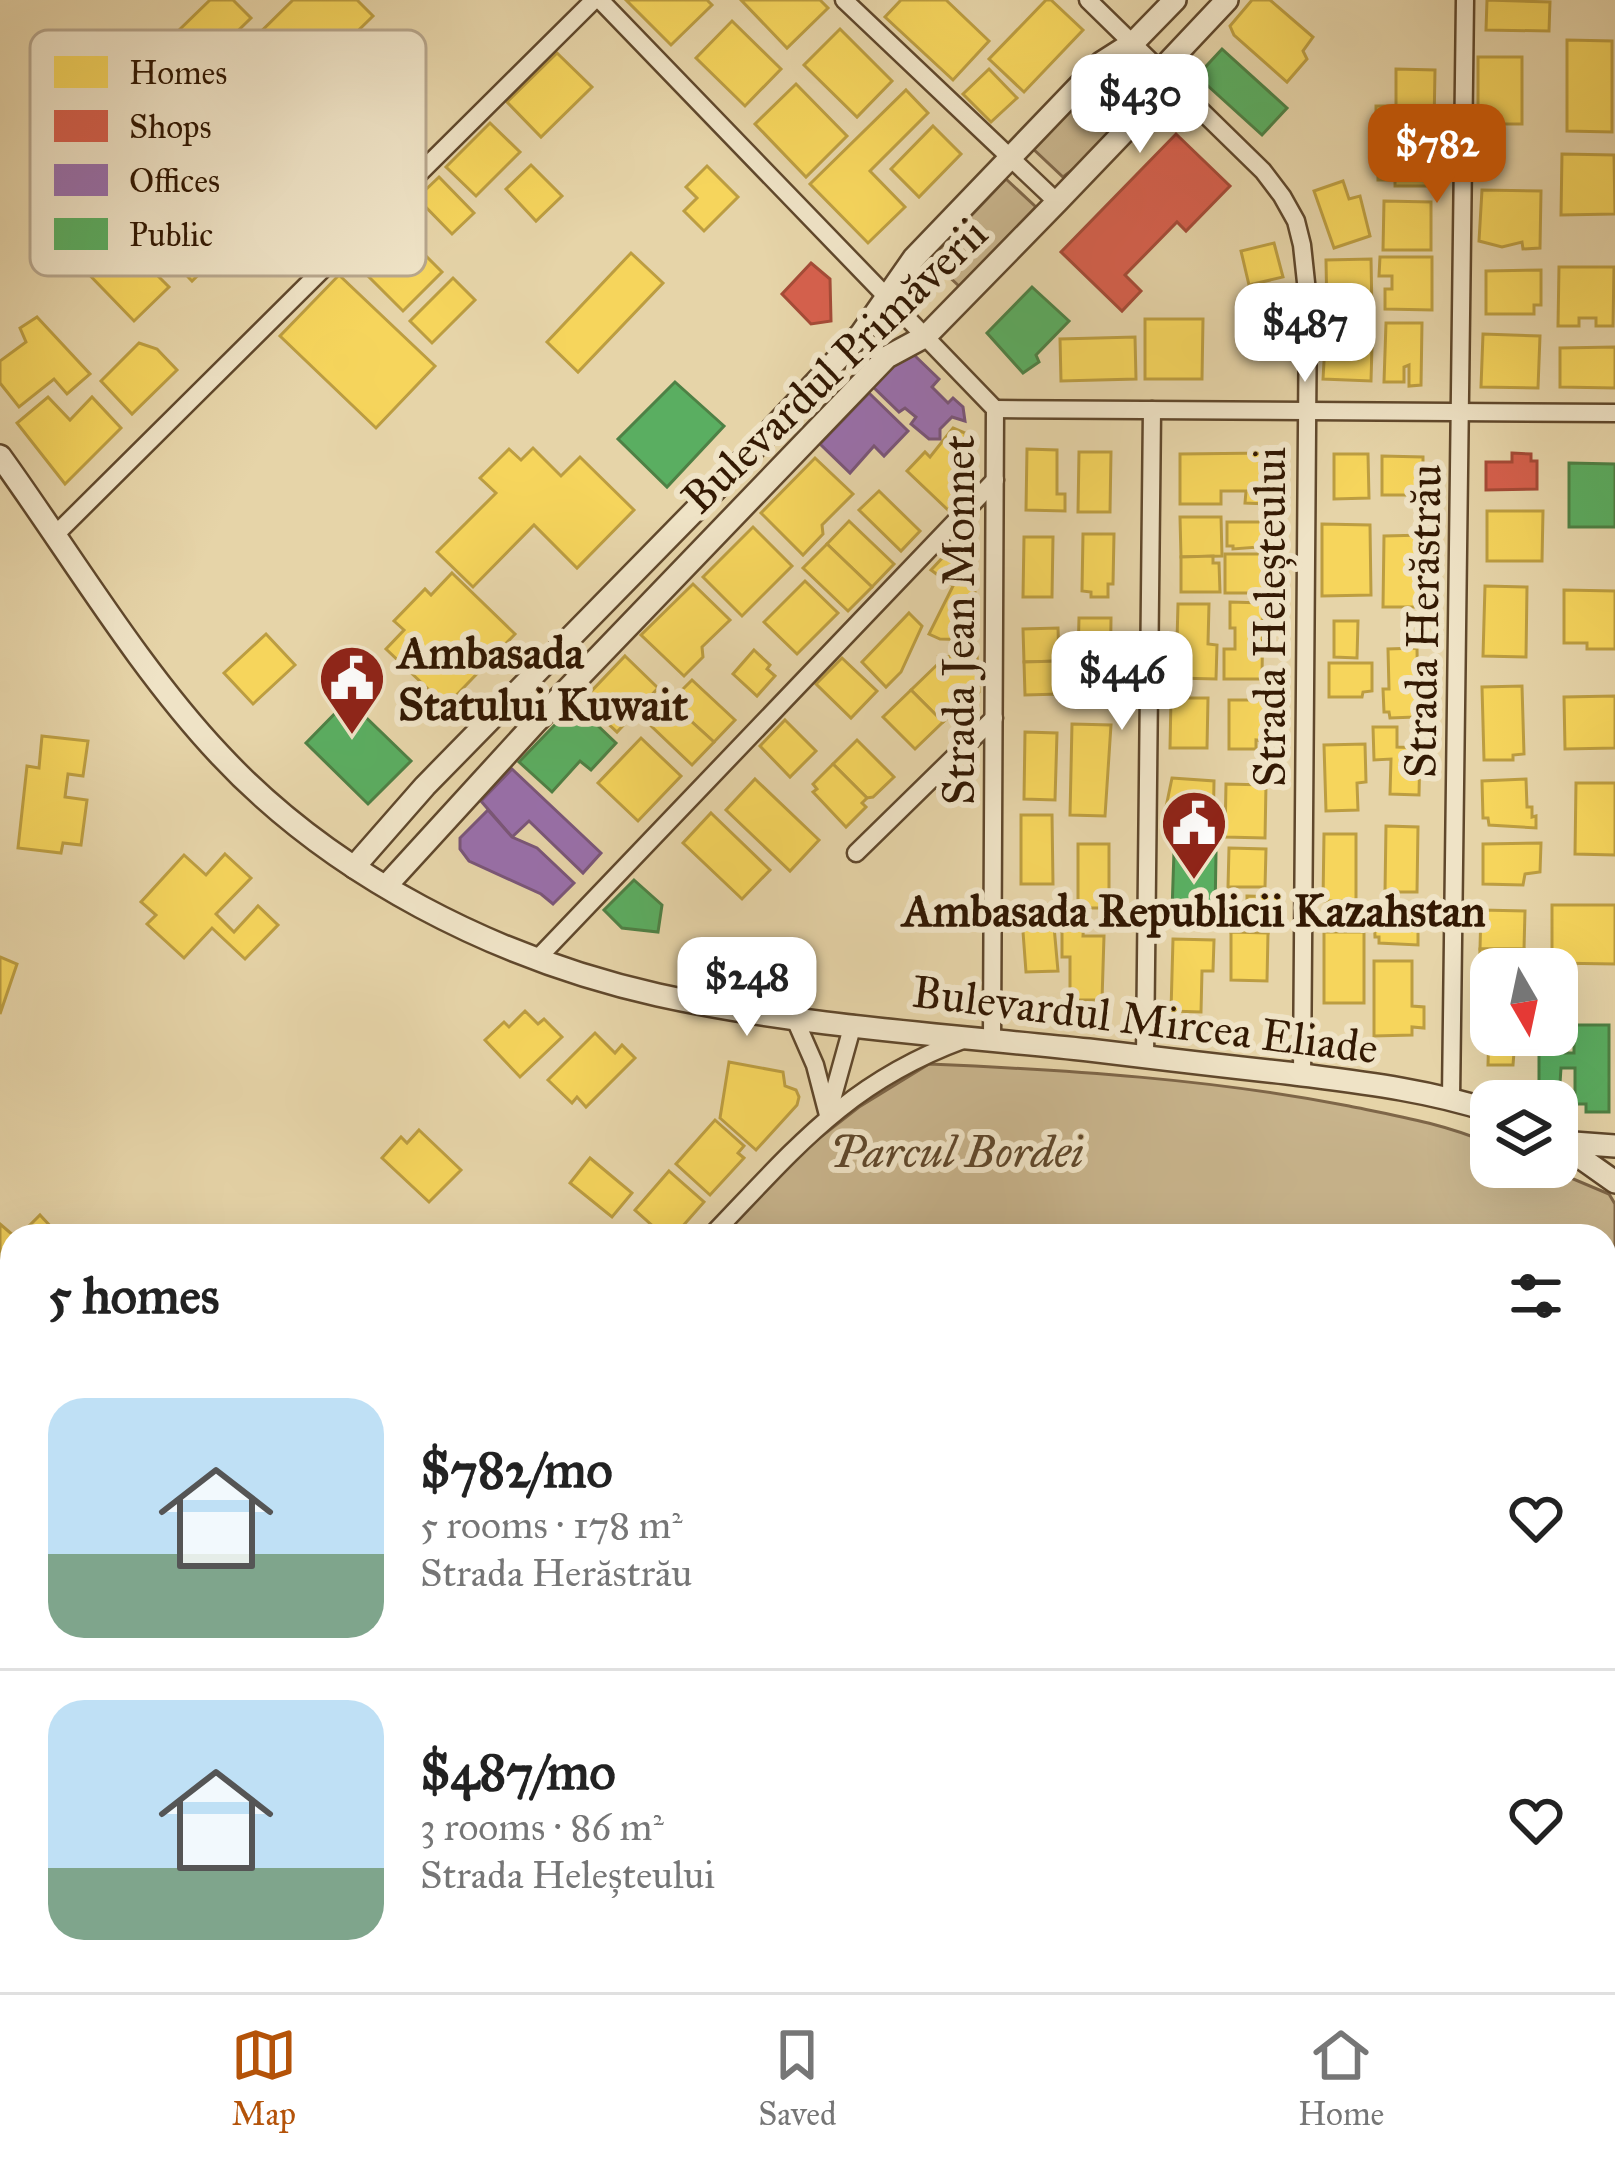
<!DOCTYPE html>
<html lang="en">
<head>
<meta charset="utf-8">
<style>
	:root { --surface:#fff; --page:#f6f6f6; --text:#222; --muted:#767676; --line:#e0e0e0; --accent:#b45309 }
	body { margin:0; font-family:"IM FELL Great Primer",serif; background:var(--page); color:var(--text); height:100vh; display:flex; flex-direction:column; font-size:45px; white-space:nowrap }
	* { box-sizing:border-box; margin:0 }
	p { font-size:39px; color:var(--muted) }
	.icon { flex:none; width:66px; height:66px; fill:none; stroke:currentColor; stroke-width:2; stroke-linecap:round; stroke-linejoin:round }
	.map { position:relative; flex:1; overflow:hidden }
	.drawer { position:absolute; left:0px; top:1224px; width:1617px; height:768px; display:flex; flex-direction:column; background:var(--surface); border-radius:36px 36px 0 0; box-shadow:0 12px 48px #0002 }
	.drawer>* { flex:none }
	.needle { width:78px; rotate:171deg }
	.controls { position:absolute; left:1470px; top:948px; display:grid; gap:24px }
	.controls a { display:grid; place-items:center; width:108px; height:108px; border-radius:24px; background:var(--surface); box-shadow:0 12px 48px #0002; font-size:60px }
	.price { position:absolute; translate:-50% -102px; padding:0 27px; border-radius:24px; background:#fff; color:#222; font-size:39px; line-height:78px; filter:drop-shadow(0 3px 6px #0008) }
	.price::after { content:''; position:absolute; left:50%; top:72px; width:36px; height:27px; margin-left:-18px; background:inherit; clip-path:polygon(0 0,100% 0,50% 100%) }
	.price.current { background:var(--accent); color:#fff }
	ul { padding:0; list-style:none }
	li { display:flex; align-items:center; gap:36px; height:300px; padding:0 48px }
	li+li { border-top:3px solid var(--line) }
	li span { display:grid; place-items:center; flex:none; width:336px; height:240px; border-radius:36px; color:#555 }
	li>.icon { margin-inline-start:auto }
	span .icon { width:144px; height:144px; fill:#fffc; stroke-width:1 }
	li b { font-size:51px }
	h2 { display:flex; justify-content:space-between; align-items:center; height:144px; padding:0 48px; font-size:51px }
	.menu { display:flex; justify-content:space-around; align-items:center; height:168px; border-top:3px solid var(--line); background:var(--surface); font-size:33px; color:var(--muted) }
	.menu a { display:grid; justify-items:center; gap:6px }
	.menu .current { color:var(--accent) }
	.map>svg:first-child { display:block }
</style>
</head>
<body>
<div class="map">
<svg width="1615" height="1992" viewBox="0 0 1615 1992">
	<rect width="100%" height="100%" fill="#e6d4a8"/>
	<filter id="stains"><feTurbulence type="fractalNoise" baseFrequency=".00167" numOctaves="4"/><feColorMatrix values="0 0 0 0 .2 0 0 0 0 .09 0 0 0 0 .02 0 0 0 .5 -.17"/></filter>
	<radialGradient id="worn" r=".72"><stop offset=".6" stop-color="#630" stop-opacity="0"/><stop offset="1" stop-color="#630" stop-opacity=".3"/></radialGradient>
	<!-- green -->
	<g fill="#c8b48c" stroke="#7e6648" stroke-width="3">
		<path d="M1106 69 1139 101 1186 83 1063 177 1030 146Z"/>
		<path d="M1006 179 1036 207 960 287 930 259Z"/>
		<path d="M929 1064C1070 1070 1210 1079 1349 1106 1398 1116 1445 1124 1491 1144V1167H1545L1609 1194 1615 1204V1859L1605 1881V1236H719L800 1153 859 1107Z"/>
		<path d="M1162 1980H1311L1343 1984 1385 1980H1504L1490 1992H1178Z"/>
	</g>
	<!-- water -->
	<path fill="#a99470" stroke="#7a6344" stroke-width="3" d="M447 1980H1084L1072 1992H443Z"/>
	<!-- homes -->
	<g fill="#f6d55c" stroke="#bc9d41" stroke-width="3">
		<path d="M210 0H233L251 18 171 96 142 66Z"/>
		<path d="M293 0H357L373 16 281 106 234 58Z"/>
		<path d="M626 0H707L712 5 671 45Z"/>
		<path d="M741 0H820L828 8 787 48Z"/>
		<path d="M901 0H946L989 41 953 80 885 17Z"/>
		<path d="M1046 0H1051L1083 30 1024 92 989 59Z"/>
		<path d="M1252 0H1270L1313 37 1303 51 1307 59 1287 82 1234 35 1230 26Z"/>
		<path d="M1487 0 1550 2 1549 31 1486 30Z"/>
		<path d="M732 21 781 69 745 106 696 58Z"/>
		<path d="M840 29 892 81 857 117 804 65Z"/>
		<path d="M1567 40 1612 41V132L1567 131Z"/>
		<path d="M557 53 592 87 541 137 507 102Z"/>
		<rect x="1478" y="57" width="44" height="67"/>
		<path d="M989 69 1017 98 991 122 963 94Z"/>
		<path d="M1396 69 1435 70 1434 125 1376 124V106H1396Z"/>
		<path d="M796 84 847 136 806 177 755 124Z"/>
		<path d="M906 90 928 113 870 171 905 207 868 243 810 184Z"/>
		<path d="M490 123 520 152 476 196 446 167Z"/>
		<path d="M933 126 961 154 919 197 891 169Z"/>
		<path d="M1389 145H1430V186H1395V180H1378V153L1389 152Z"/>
		<path d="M1562 154 1614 155 1615 214 1561 215Z"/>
		<path d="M531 165 562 196 536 221 506 189Z"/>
		<path d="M707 166 738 197 704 231 684 211 697 198 686 187Z"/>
		<path d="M439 177 474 213 452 234 417 198Z"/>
		<path d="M1343 181 1349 199 1360 196 1370 236 1334 248 1314 191Z"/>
		<path d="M1482 190 1541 191 1540 248 1523 249 1522 242 1502 247 1479 241Z"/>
		<path d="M80 193 147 264 200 208 232 242 192 281 174 262 159 277 169 287 134 321 44 228Z"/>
		<path d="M1384 201 1431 202V250H1383Z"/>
		<path d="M396 226 442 272 403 311 356 264Z"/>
		<path d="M1274 243 1283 277 1249 285 1241 251Z"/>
		<path d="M631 253 663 283 578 372 547 342Z"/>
		<path d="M1380 257H1432V310L1385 309V289H1392V276H1379Z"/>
		<path d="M1371 259 1372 313 1327 314 1326 260Z"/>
		<path d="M1559 267H1614L1613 326H1596V318H1579V326H1558Z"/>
		<path d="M1541 270V305H1534V314H1486V271Z"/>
		<path d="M339 275 435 366 376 428 280 336Z"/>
		<path d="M453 278 475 300 432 343 410 321Z"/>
		<path d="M37 317 90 374 67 394 54 379 19 407 0 383V361L26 342 20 328Z"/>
		<path d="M1145 319H1203L1202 379H1145Z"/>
		<path d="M1386 323H1422L1421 385 1409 386V365L1404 367V382H1384Z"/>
		<path d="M1324 324 1372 326V346L1325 344Z"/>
		<path d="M1483 334 1540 336 1538 388 1481 387Z"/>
		<path d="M1135 337 1136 379 1061 381 1060 339Z"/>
		<path d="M139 343 157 349 177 370 132 414 101 381Z"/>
		<path d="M1325 344 1372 346 1371 381 1323 379Z"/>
		<path d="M1615 347V388L1560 387V348Z"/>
		<path d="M48 397 70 420 92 397 121 428 65 484 17 423Z"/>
		<path d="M953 428 965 433 969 489 948 510 907 471 925 452 930 457Z"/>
		<path d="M533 448 561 476 580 457 634 510 577 568 534 525 473 587 437 552 496 493 480 478 509 449 521 460Z"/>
		<path d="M1027 449 1057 450V494H1065V511L1026 510Z"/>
		<path d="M1079 452H1111L1110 512H1078Z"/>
		<path d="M1267 453V504L1245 503 1246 491H1221V504H1180V454Z"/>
		<path d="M1334 454H1368L1369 498 1334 499Z"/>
		<path d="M1382 456 1423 457V495H1382Z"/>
		<path d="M815 458 853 494 822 525 823 534 803 555 761 513Z"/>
		<path d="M879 491 920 531 901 551 859 510Z"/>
		<path d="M1487 511H1543L1542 561H1487Z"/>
		<path d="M1180 517H1221L1222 556 1181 557Z"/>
		<path d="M849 521 894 564 872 587 827 544Z"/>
		<path d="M1227 522H1273V546L1233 549V546H1227Z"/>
		<path d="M1322 524 1370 525 1371 595 1322 596Z"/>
		<path d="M753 527 792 566 742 616 703 577Z"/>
		<path d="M1083 534H1114L1113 584H1108V597H1091V592L1082 591Z"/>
		<path d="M1425 535 1424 607H1383L1384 536Z"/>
		<path d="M1024 537H1053L1052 597H1023Z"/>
		<path d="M960 539 969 541 974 549 976 640 940 639 929 634 953 586 931 570Z"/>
		<path d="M827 544 872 587 848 611 803 568Z"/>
		<path d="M1225 554H1265L1264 593H1225Z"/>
		<path d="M1213 556V563H1219L1220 592H1181V557Z"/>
		<path d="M452 573 515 634 446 706 386 649 404 630 394 621 425 589 431 595Z"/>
		<path d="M805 581 838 613 797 654 764 622Z"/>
		<path d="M693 584 730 620 702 647 703 657 684 676 641 635Z"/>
		<path d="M1485 586 1527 587 1526 657 1483 656Z"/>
		<path d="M1564 590 1615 591V649H1587V643H1564Z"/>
		<path d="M1230 602 1263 603 1262 679H1224V649H1235V628H1230Z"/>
		<path d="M1178 604H1209L1208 644 1217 645 1216 679 1176 678Z"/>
		<path d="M909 613 922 626 901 672 886 687 862 662Z"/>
		<path d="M1079 618H1111L1110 695H1077Z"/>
		<path d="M1334 621H1358L1357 658 1334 657Z"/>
		<path d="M1058 628 1059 661 1024 662 1023 629Z"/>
		<path d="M266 634 295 665 253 704 224 673Z"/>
		<path d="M1417 648 1418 708H1415V717L1390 718 1389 712H1384L1383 689H1389L1388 649Z"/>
		<path d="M754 650 770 665 767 669 775 676 757 696 733 674Z"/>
		<path d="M977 655 979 692 943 722 911 690 941 661 939 657Z"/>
		<path d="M625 656 658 688 617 732 583 700Z"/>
		<path d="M842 658 877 691 851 718 816 684Z"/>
		<path d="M1059 661 1060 694 1025 695 1024 662Z"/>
		<path d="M1329 663H1372V691L1363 692 1362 697H1329Z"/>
		<path d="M692 680 735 720 714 742 670 702Z"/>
		<path d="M1522 686 1524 754 1513 755V760H1484L1482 687Z"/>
		<path d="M911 690 943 722 915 749 883 717Z"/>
		<path d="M1615 696V748L1565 749 1564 697Z"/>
		<path d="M1171 698H1208L1207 748H1170Z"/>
		<path d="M1229 700H1266L1267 741 1256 740V749H1229Z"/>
		<path d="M670 702 714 742 692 765 649 724Z"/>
		<path d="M785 720 816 751 790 777 760 746Z"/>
		<path d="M1072 724 1111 725 1105 816 1070 815Z"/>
		<path d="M1373 727H1397V747L1420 748 1419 795 1390 794 1391 759 1374 760Z"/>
		<path d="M1025 732 1057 733 1055 800 1024 799Z"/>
		<path d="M42 736 88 741 83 776 68 774 65 797 87 800 81 845 63 843 61 853 18 848 27 766 39 768Z"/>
		<path d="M641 738 681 776 638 821 598 783Z"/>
		<path d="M857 740 894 777 873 797 867 798 833 764Z"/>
		<path d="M1365 744 1366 782 1357 783 1358 810 1326 811 1324 745Z"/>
		<path d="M833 764 867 798 862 803 866 807 846 827 813 792 817 789 813 784Z"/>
		<path d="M1172 778 1214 781 1213 837 1168 836 1166 807Z"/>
		<path d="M755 779 819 840 790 871 726 810Z"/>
		<path d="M1526 779 1527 807H1532V817L1536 816V828L1489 825 1488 818H1483L1482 781Z"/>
		<path d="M1576 783H1615V855L1575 854Z"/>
		<path d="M1226 784 1266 785 1265 838 1225 837Z"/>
		<path d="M711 813 770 870 742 899 683 843Z"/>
		<path d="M1021 815H1052L1053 884H1021Z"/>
		<path d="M1386 826 1418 827 1417 892H1385Z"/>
		<path d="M1324 834H1356V901H1323Z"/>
		<path d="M1541 843 1540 872 1525 874 1523 885 1483 884V844Z"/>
		<rect x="1078" y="844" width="31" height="64"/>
		<path d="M1229 848 1266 849 1265 887H1228Z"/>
		<path d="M225 854 251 878 216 914 234 932 258 906 278 925 245 959 212 928 184 958 147 924 156 915 141 902 184 855 206 875Z"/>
		<path d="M1247 896 1279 897 1278 913H1268V933L1231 932 1232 905H1247Z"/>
		<path d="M1052 904 1058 971 1026 972 1021 905Z"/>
		<path d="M1552 905H1615V964L1552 963Z"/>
		<path d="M1418 908V945L1379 943V937H1375L1374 909Z"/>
		<path d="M1481 910 1525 911 1524 949H1480Z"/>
		<path d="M1062 918H1084L1083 936H1104L1102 1000H1070V957H1062Z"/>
		<path d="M1231 932 1268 933 1267 981 1231 980Z"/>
		<rect x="1324" y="932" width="40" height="71"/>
		<path d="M1173 939 1214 940 1213 971H1202L1201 1012 1171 1011Z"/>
		<path d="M1480 949H1524L1523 969H1491V987H1479Z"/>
		<path d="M0 957 17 964 0 1014Z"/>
		<path d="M1374 961H1412V1006L1424 1007V1028L1412 1027V1035L1374 1036Z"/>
		<path d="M1476 1004H1491V1035H1528V1052H1514L1513 1065H1488L1489 1029H1476Z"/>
		<path d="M525 1011 538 1024 544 1019 562 1037 520 1077 485 1040 504 1022 509 1027Z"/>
		<path d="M595 1033 615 1053 622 1045 635 1058 586 1107 577 1097 572 1103 548 1080Z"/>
		<path d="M729 1062 783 1072 785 1086 796 1090 799 1097 797 1105 756 1150 720 1118Z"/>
		<path d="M715 1120 744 1146 738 1153 744 1158 710 1195 676 1164Z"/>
		<path d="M419 1130 461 1170 429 1202 382 1158 401 1137 407 1143Z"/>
		<path d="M590 1158 632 1193 612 1217 570 1183Z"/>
		<path d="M669 1171 704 1202 674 1236H664L635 1210Z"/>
		<path d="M40 1215 53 1229 46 1236H19Z"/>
		<path d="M0 1224 14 1236 12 1426 0 1415V1323L9 1313 0 1305Z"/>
	</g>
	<!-- shops -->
	<g fill="#d6604d" stroke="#a54b37" stroke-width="3">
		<path d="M1176 134 1230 186 1186 231 1177 222 1125 275 1141 291 1122 311 1061 252Z"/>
		<path d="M811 263 830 279 831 321 811 324 782 294Z"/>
		<path d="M1512 453 1531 454V461H1537V489L1486 490V462H1512Z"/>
	</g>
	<!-- offices -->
	<g fill="#9970ab" stroke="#7a5679" stroke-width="3">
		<path d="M912 353 939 379 932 387 948 403 953 398 963 407 965 421 952 417 940 429V439H929L911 424 916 417 905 408 899 412 869 383 896 355Z"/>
		<path d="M869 393 908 431 884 456 874 446 850 473 820 444Z"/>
		<path d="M512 769 601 853 583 873 529 821 512 837 481 801Z"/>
		<path d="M488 810 512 837 537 848 574 883 553 904 541 894 469 861 460 849V838Z"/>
	</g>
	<!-- public -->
	<g fill="#5aae61" stroke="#4e8145" stroke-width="3">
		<path d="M1222 49 1287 108 1262 135 1197 76Z"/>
		<path d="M1032 287 1069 321 1036 355 1039 362 1023 373 987 333Z"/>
		<path d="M675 382 724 426 667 487 618 439Z"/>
		<path d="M1569 463 1615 464V527H1569Z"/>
		<path d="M348 700 411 761 368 804 306 743Z"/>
		<path d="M575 704 616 743 591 770 580 761 552 792 519 762Z"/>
		<path d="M1174 851 1216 853 1215 914 1172 912Z"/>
		<path d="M634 880 662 905 658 932 622 928 604 910Z"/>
		<path d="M1557 990H1565V1053H1574V1025H1609V1112H1586V1104H1575V1068H1561L1560 1083H1539V1035H1557Z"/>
	</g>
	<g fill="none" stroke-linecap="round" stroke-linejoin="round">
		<defs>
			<g id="minor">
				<path d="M600 0 995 409 992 1040"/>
				<path d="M844 0 1057 202"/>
				<path d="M1088 0 1263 171 1282 196 1296 221 1302 245 1308 301 1302 1075"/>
				<path d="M995 409 1615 413"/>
				<path d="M56 534 594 0"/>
				<path d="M856 853 994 718"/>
				<path d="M538 958 995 480"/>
				<path d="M794 1017 815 1065 828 1115"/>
				<path d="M1145 1057 1152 410"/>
				<path d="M1451 1098 1465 0"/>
				<path d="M828 1114 853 1024"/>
				<path d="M711 1236C794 1150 846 1083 963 1040"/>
				<path d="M0 1669 12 1673"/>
				<path d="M282 1992 287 1980"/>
			</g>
			<g id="tertiary">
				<path d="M0 456C70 553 138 668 220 755 333 876 497 959 658 995 799 1026 946 1035 1089 1050 1155 1058 1221 1066 1287 1073 1356 1082 1424 1089 1491 1111"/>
				<path d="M354 867 425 786 717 488 861 334 914 258 1101 63 1134 42 1175 0"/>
				<path d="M386 886 536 722 887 357 926 336 1057 202 1148 107 1162 69 1227 0"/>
				<path d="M1557 1141 1615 1182"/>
				<path d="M1560 1142 1615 1146"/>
			</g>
			<g id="secondary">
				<path d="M1605 1932 1615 1923"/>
				<path d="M1538 1992 1553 1980"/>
				<path d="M1598 1992 1615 1978"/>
			</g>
		</defs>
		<!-- minor casing -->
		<use href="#minor" stroke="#60482c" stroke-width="21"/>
		<!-- tertiary casing -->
		<use href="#tertiary" stroke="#60482c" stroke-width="26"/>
		<!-- secondary casing -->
		<use href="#secondary" stroke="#331903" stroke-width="28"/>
		<!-- minor -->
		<use href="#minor" stroke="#efe3c6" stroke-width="16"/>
		<!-- tertiary -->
		<use href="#tertiary" stroke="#efe3c6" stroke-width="21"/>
		<!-- secondary -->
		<use href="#secondary" stroke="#efe3c6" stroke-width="24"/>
	</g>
	<!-- icons -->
	<defs>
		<symbol id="civic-pin" viewBox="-11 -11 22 30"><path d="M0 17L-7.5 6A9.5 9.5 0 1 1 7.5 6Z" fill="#8f2418" stroke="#efe3c6"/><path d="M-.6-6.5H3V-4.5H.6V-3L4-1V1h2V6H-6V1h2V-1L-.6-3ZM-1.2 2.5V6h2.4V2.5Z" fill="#fff"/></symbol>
	</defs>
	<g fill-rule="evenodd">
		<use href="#civic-pin" x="314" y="640" width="76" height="104"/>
		<use href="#civic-pin" x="1156" y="785" width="76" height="104"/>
	</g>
	<g text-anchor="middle" stroke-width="12" stroke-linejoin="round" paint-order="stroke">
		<!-- street labels -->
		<g font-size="45" fill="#331903" stroke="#efe3c6">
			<text transform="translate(834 365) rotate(-44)" y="16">Bulevardul Primăverii</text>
			<text transform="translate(1269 617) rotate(-90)" y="16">Strada Heleșteului</text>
			<text transform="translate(958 620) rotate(-90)" y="16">Strada Jean Monnet</text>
			<text transform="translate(1422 621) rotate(-89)" y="16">Strada Herăstrău</text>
			<text transform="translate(1145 1019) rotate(7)" y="16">Bulevardul Mircea Eliade</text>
		</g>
		<!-- poi labels -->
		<g font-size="45" font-weight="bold" fill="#331903" stroke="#efe3c6" text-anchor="start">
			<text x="398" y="668">Ambasada<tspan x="398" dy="52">Statului Kuwait</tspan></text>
			<text x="1194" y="926" text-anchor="middle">Ambasada Republicii Kazahstan</text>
		</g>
		<!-- park labels -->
		<g font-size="45" font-style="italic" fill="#60482c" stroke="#efe3c6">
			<text x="957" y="1167">Parcul Bordei</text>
		</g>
	</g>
	<!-- legend -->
	<rect x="30" y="30" width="396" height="246" rx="18" fill="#efe3c6" stroke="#b7a68c" stroke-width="3"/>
	<rect x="54" y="56" width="54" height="32" fill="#f6d55c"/>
	<rect x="54" y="110" width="54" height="32" fill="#d6604d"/>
	<rect x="54" y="164" width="54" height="32" fill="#9970ab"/>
	<rect x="54" y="218" width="54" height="32" fill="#5aae61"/>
	<g font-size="33" fill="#331903">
		<text x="129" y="84">Homes</text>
		<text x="129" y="138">Shops</text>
		<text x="129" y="192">Offices</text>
		<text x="129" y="246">Public</text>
	</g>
	<rect width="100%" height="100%" filter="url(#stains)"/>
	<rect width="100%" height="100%" fill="url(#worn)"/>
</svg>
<div class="controls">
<a><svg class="needle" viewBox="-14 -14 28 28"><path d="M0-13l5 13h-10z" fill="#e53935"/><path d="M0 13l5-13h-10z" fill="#767676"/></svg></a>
<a><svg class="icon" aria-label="layers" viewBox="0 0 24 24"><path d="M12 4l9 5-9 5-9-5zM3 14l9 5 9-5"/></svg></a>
</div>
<b class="price" style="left:1140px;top:156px">$430</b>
<b class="price current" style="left:1437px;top:206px">$782</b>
<b class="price" style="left:1305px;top:385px">$487</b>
<b class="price" style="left:1122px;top:733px">$446</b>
<b class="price" style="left:747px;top:1039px">$248</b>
<section class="drawer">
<h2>5 homes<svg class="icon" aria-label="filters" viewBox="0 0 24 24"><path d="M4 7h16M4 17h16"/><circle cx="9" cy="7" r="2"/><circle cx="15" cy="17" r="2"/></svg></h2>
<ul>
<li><span style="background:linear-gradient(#bfe0f5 65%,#7fa58c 0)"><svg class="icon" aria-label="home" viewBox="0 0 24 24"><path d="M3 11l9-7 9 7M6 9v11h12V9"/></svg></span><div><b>$782/mo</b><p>5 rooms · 178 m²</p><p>Strada Herăstrău</p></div><svg class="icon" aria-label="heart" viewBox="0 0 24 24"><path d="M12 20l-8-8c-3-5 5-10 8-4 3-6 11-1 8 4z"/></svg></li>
<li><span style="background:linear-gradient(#bfe0f5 70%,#7fa58c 0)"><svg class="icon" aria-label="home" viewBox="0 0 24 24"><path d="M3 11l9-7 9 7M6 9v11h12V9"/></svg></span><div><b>$487/mo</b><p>3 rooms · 86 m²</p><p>Strada Heleșteului</p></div><svg class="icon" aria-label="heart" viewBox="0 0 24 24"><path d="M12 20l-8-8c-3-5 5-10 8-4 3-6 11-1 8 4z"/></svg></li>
</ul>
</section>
</div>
<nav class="menu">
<a class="current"><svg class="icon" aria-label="map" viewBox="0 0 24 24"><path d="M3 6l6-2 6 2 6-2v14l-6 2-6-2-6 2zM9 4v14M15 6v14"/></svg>Map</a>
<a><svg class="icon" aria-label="saved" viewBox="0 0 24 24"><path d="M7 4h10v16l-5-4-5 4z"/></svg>Saved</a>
<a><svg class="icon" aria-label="home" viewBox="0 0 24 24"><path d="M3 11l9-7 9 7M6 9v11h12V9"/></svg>Home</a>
</nav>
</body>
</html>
